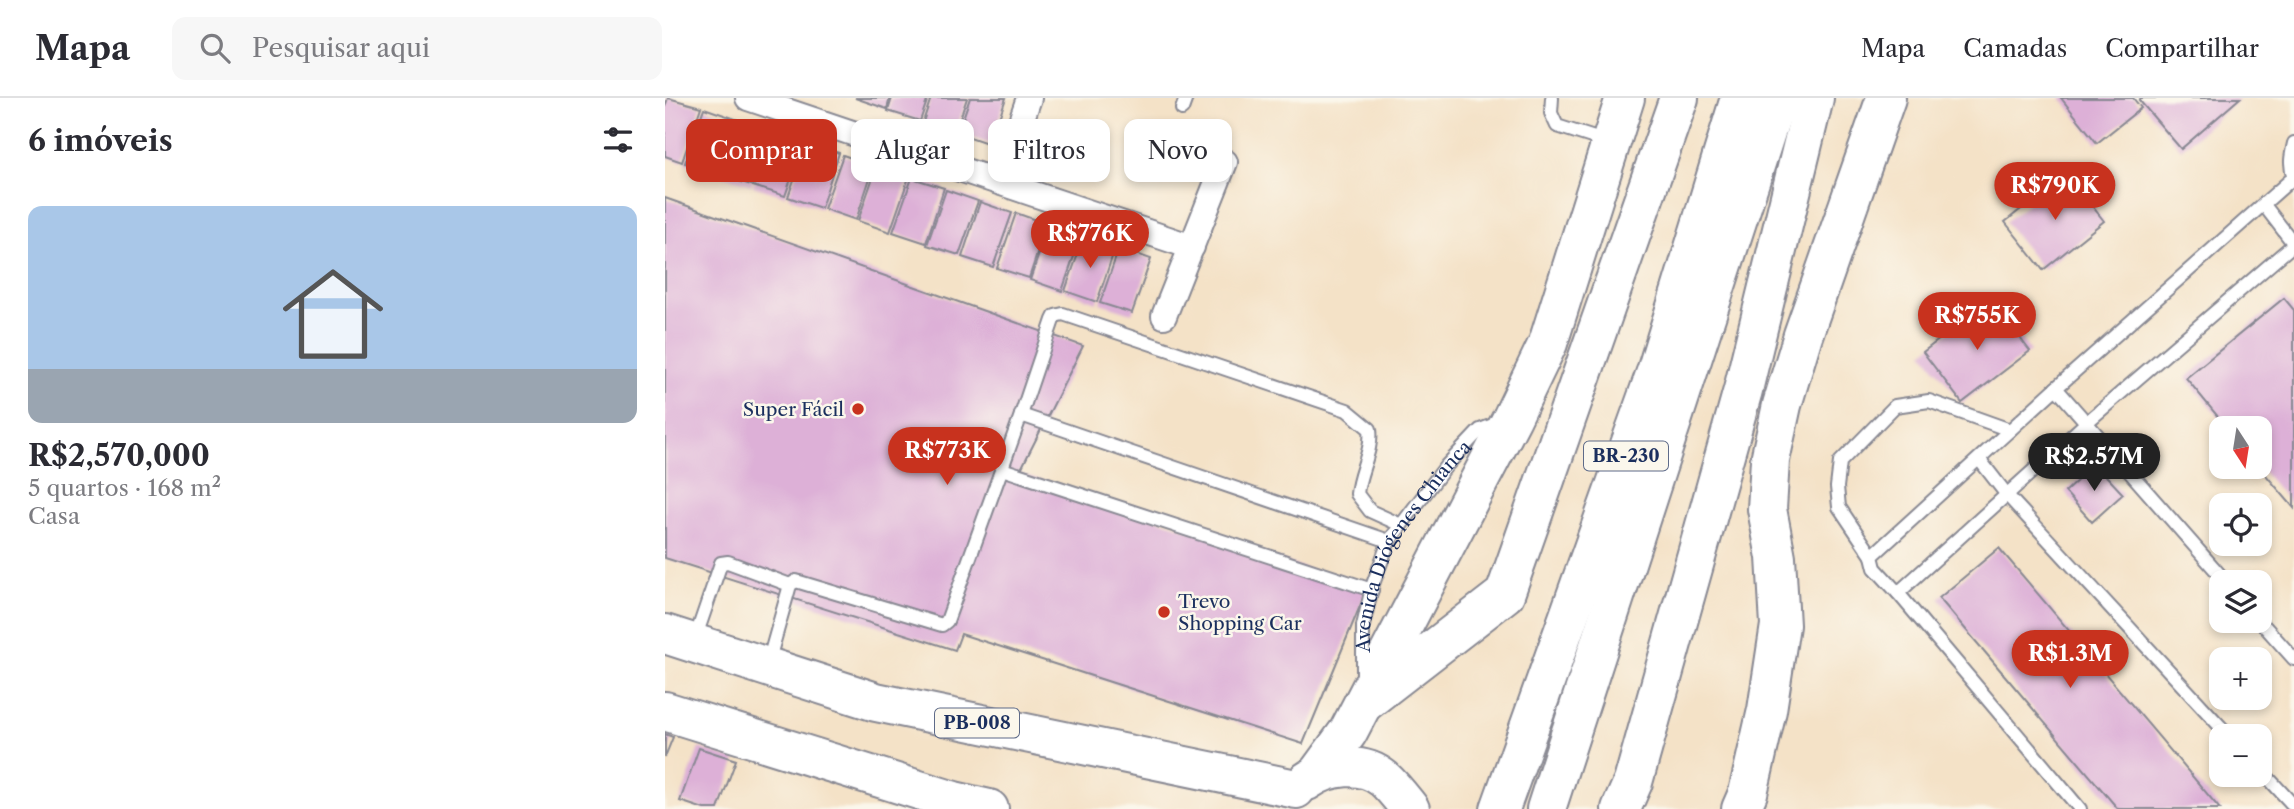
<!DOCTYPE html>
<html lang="pt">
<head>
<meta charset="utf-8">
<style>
	:root { --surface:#fff; --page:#f7f7f7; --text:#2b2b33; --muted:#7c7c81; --line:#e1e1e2; --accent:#c8321e }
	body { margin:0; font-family:"Libre Caslon Text",serif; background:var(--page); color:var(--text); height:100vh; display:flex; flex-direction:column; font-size:26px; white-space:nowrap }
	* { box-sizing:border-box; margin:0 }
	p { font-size:23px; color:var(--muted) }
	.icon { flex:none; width:38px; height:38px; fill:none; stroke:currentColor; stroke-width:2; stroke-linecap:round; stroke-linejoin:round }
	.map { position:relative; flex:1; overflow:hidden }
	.drawer { display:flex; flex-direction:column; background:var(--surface); width:665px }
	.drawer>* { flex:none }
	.top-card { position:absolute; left:21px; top:21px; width:665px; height:63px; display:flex; gap:14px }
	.needle { width:46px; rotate:168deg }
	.tools { position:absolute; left:1544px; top:318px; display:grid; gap:14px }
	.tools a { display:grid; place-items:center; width:63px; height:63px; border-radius:14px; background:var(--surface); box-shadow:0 4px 10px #0003; font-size:35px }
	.price { position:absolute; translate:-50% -60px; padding:0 16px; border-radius:24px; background:var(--accent); color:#fff; font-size:23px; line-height:46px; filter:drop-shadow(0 2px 4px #0008) }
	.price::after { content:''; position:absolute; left:50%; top:42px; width:21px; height:16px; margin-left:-10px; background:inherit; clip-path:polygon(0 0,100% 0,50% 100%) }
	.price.current { background:#222; color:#fff }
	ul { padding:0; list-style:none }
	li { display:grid; align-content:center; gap:14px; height:371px; padding:0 28px }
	li span { display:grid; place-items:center; height:217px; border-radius:14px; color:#555 }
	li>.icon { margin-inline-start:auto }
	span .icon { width:126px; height:126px; fill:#fffc; stroke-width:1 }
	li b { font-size:30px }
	h2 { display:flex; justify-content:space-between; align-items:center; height:84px; padding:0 28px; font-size:30px }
	.pill { padding:0 24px; border-radius:14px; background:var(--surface); box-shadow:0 4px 10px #0003; font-size:24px; line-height:63px }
	.pill.current { background:var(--accent); color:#fff }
	header { display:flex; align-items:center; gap:42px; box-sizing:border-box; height:98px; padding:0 35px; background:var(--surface); border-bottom:2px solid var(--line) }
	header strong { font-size:33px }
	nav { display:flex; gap:38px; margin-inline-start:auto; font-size:24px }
	.search { width:490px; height:63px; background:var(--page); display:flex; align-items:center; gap:18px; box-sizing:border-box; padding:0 24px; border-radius:14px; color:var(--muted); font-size:26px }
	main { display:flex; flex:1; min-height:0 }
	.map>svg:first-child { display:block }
</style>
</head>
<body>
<header>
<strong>Mapa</strong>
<div class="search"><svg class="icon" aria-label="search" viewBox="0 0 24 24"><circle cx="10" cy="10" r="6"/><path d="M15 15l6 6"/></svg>Pesquisar aqui</div>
<nav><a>Mapa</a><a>Camadas</a><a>Compartilhar</a></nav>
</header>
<main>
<section class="drawer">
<h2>6 imóveis<svg class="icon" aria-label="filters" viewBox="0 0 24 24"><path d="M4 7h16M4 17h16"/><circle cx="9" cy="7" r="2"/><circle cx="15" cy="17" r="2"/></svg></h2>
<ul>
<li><span style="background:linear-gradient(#a9c7e8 75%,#9aa5b1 0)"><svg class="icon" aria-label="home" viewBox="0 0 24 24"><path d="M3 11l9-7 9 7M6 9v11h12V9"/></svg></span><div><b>R$2,570,000</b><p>5 quartos · 168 m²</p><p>Casa</p></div></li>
</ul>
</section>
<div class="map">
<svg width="1629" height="711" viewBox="0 0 1629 711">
	<rect width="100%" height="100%" fill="#fbf7ec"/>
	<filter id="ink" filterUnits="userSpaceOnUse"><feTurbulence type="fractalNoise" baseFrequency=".0143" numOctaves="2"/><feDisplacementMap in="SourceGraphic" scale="14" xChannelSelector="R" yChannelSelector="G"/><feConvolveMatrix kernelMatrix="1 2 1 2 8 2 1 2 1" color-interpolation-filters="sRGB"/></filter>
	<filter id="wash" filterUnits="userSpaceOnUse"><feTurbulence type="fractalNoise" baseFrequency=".00686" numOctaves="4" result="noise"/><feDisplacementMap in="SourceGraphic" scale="28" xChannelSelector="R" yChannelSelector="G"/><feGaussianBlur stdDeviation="1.57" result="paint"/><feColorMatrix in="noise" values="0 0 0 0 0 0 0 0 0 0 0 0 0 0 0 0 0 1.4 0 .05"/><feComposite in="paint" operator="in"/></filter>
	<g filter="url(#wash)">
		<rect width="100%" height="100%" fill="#f4e2c7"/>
		<g id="blocks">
			<!-- building -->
			<g fill="#ddb0d7">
				<path d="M3 0 36 9 17 64 0 58V9Z"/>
				<path d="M190 0H225L222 11Z"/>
				<path d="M227 0H263L255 23 223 13Z"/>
				<path d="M266 0H302L290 35 258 24Z"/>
				<path d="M305 0H341L325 46 293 35Z"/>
				<path d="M1396 0H1468L1476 10 1432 45Z"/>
				<path d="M1476 0H1575L1516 51 1474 2Z"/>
				<path d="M39 10 71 21 52 75 20 65Z"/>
				<path d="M72 22 104 33 86 87 53 76Z"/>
				<path d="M107 33 139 44 120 98 88 88Z"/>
				<path d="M142 45 174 55 156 110 123 99Z"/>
				<path d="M178 57 209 68 191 122 159 111Z"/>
				<path d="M212 68 244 79 225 134 193 123Z"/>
				<path d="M1401 75 1439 123 1378 172 1340 124Z"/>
				<path d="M247 80 279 90 261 145 228 134Z"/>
				<path d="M281 92 313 103 294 157 262 147Z"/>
				<path d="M0 100 418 248 354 375 702 491 638 646 296 536 290 552 0 460Z"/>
				<path d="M315 104 347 115 328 169 297 159Z"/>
				<path d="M351 115 382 126 364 180 332 170Z"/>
				<path d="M384 127 416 138 397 193 365 182Z"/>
				<path d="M419 139 450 150 432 204 400 193Z"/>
				<path d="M454 150 486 161 467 215 435 205Z"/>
				<path d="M1619 200 1629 212V410L1594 369V331H1563L1521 280Z"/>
				<path d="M1326 202 1365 253 1297 305 1258 254Z"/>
				<path d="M1430 366 1458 396 1427 424 1400 394Z"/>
				<path d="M1334 450 1555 711H1453L1274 500Z"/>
				<path d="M0 636 8 639 0 659Z"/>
				<path d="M34 650 71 662 53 711H39L15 703Z"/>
			</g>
		</g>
	</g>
	<g filter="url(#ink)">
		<use href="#blocks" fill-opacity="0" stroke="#888892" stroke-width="2"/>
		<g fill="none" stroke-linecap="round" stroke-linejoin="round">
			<defs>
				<g id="service">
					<path d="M887 0 886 15 892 28 942 44"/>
					<path d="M517 11 521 0"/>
					<path d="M1629 45C1626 58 1624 67 1629 80"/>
					<path d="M1629 79 1391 290 1218 448 1207 458 1210 470 1233 495 1421 325 1629 146"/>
					<path d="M1599 107 1629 146"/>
					<path d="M1391 290 1562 485"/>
					<path d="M356 317 724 443"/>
					<path d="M1314 361 1342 397 1565 639"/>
					<path d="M337 371 707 492"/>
					<path d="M1207 458 1174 409 1172 389 1175 364 1230 308 1264 303 1345 332"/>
					<path d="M1233 495 1415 711"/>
					<path d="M1594 522 1629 561"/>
					<path d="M30 541 56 465 63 464 125 487"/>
					<path d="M103 565 125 487 131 483 277 527 282 523 356 317 388 222 390 218 398 216 682 312 705 331C708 353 694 373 692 396L705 413 736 427"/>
					<path id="s1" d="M698 579V528L708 486 724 443 781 368 815 332 833 325"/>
					<path d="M1594 670 1629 708"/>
				</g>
				<g id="minor">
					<path d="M83 0 527 149"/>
					<path d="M335 84 364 0"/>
					<path d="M499 218 560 64"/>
				</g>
				<g id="primary">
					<path d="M0 536 211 604 631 691"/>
					<path d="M0 613 289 703 324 711"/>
					<path d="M653 675 683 634 847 320 883 245 960 0"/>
					<path d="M642 683C664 667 698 663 719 681 729 690 737 701 745 711"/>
					<path d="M956 711 968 684 1078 292 1149 0"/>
					<path d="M1076 711 1083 695 1102 612 1115 527 1111 459 1102 411 1105 362 1117 307 1138 237 1221 0"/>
				</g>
				<g id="trunk">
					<path d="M698 606 840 496 1014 0"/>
					<path d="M835 711 991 274 1075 0"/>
					<path d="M881 711 1112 0"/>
				</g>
			</defs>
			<!-- service casing -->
			<use href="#service" stroke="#888892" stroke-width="16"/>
			<!-- minor casing -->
			<use href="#minor" stroke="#888892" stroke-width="28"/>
			<!-- primary casing -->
			<use href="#primary" stroke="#888892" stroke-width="42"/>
			<!-- trunk casing -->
			<use href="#trunk" stroke="#888892" stroke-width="42"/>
			<!-- service -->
			<use href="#service" stroke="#fff" stroke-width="12"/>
			<!-- minor -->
			<use href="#minor" stroke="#fff" stroke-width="24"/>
			<!-- primary -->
			<use href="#primary" stroke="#fff" stroke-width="38"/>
			<!-- trunk -->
			<use href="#trunk" stroke="#fff" stroke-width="38"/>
		</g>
	</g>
	<!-- markers -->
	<g fill="#c8321e" stroke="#fbf7ec" stroke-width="2.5">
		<circle cx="193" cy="311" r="7"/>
		<circle cx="499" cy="514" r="7"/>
	</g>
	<g text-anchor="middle" stroke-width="5" stroke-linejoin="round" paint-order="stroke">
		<!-- shield labels -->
		<g fill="#fbf7ec" stroke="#5e6b89" stroke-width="2">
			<rect x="919" y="343.5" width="84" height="29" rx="5"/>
			<rect x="270" y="610.5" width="84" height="29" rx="5"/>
		</g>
		<g font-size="18" font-weight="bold" fill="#1b2f5e">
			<text x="961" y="364">BR-230</text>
			<text x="312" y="631">PB-008</text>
		</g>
		<!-- poi labels -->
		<g font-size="19" fill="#1b2f5e" stroke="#fbf7ec" text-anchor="end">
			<text x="179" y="318">Super Fácil</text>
			<text x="513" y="510" text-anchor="start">Trevo<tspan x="513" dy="22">Shopping Car</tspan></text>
		</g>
		<!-- street labels -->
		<g font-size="19" fill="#1b2f5e" stroke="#fbf7ec">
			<text dy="7" stroke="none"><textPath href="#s1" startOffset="145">Avenida Diógenes Chianca</textPath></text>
		</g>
	</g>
</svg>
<div class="tools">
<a><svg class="needle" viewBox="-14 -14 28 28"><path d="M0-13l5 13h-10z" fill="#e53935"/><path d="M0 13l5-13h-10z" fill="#7c7c81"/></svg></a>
<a><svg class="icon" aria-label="locate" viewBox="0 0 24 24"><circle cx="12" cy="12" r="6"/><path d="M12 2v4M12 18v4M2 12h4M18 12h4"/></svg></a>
<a><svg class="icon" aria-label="layers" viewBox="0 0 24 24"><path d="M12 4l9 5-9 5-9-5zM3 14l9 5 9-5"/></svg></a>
<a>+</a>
<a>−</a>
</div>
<b class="price" style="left:1390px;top:124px">R$790K</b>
<b class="price" style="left:425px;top:172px">R$776K</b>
<b class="price" style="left:1312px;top:254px">R$755K</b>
<b class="price" style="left:282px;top:389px">R$773K</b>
<b class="price current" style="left:1429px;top:395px">R$2.57M</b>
<b class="price" style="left:1405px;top:592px">R$1.3M</b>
<div class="top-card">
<a class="pill current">Comprar</a>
<a class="pill">Alugar</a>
<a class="pill">Filtros</a>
<a class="pill">Novo</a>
</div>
</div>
</main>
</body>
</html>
